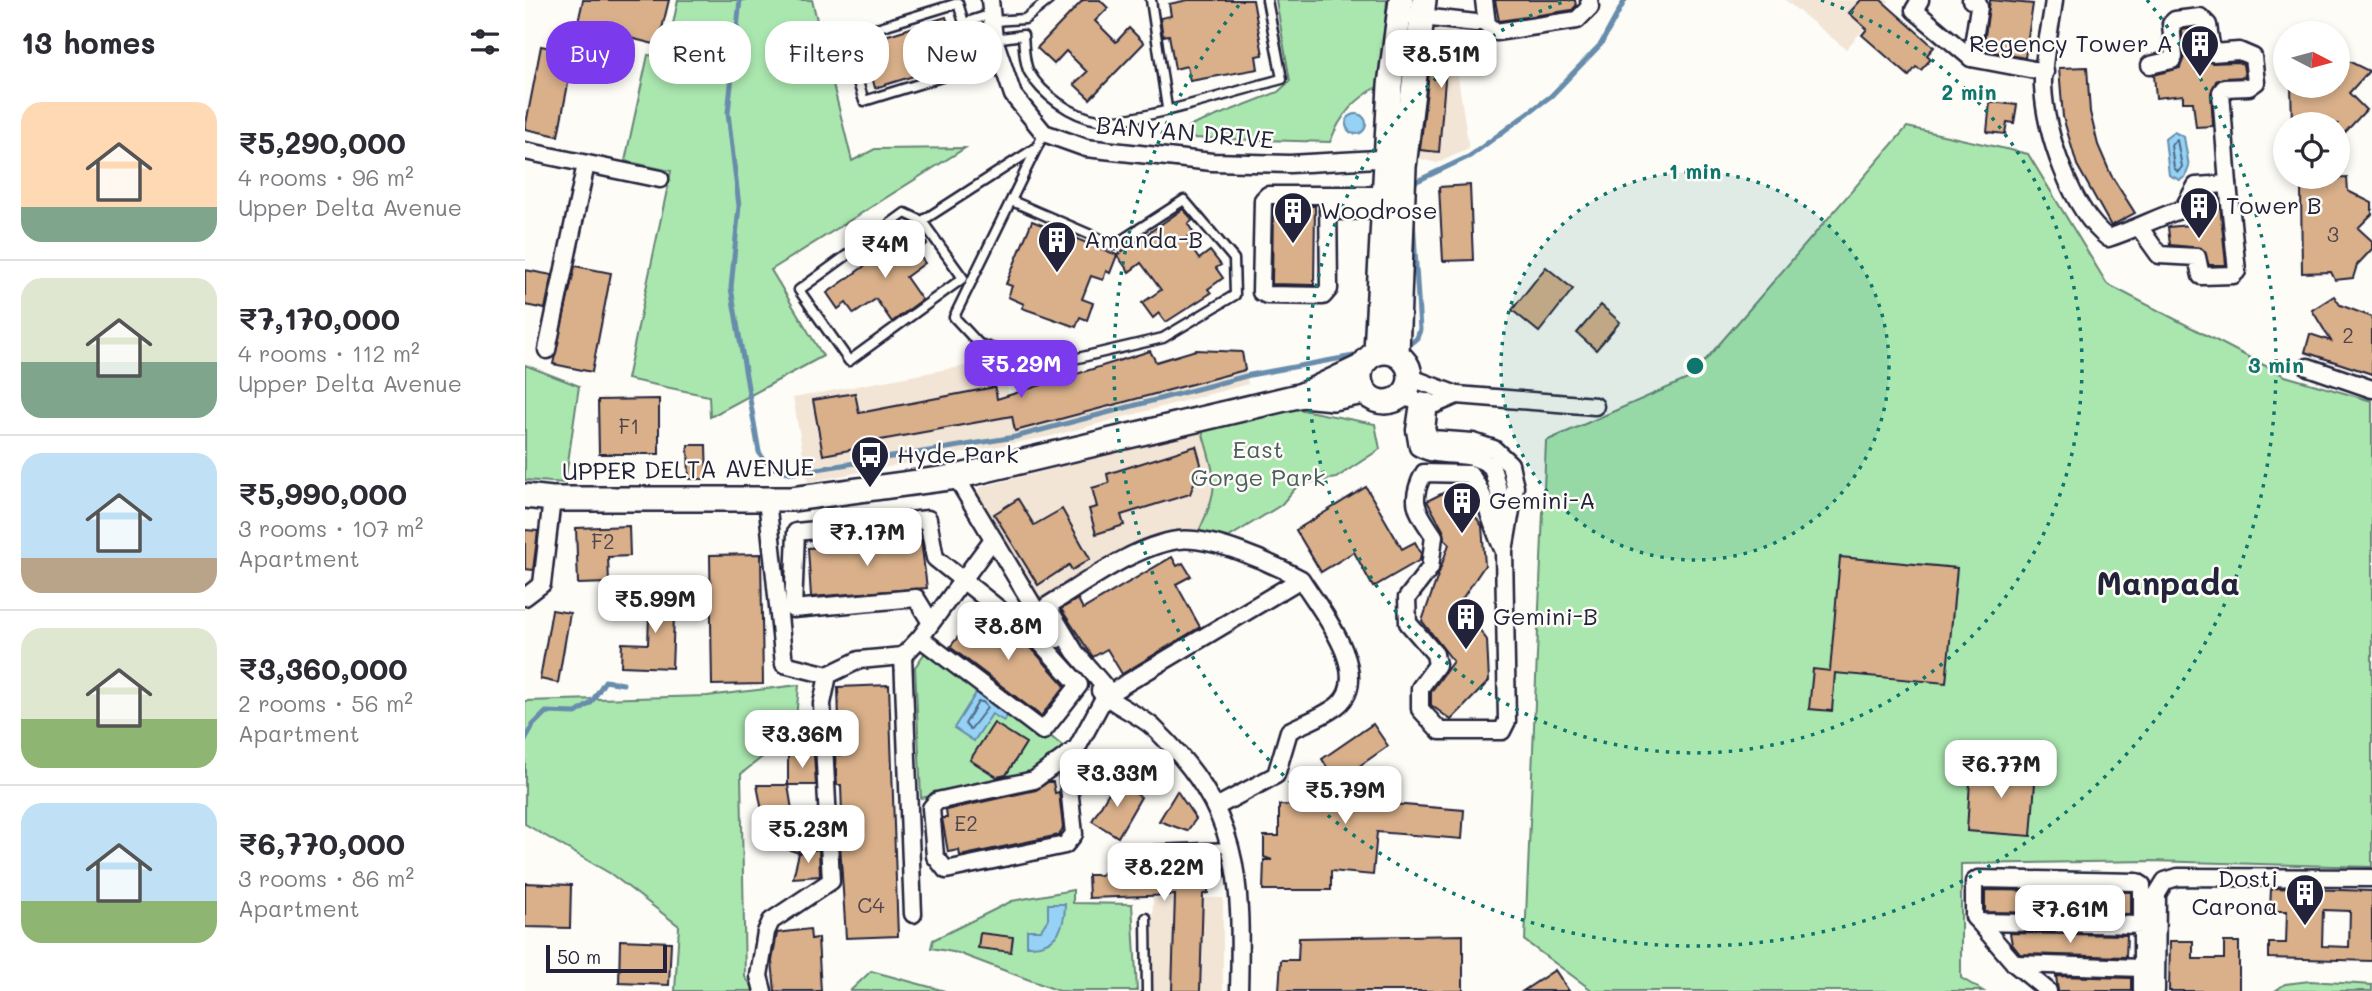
<!DOCTYPE html>
<html lang="en">
<head>
<meta charset="utf-8">
<style>
	:root { --surface:#fff; --page:#f2f2f3; --text:#2b2b33; --muted:#7c7c81; --line:#e1e1e2; --accent:#7c3aed }
	body { margin:0; font-family:Mali,sans-serif; background:var(--page); color:var(--text); height:100vh; display:flex; flex-direction:column; font-size:26px; white-space:nowrap }
	* { box-sizing:border-box; margin:0 }
	p { font-size:23px; color:var(--muted) }
	.icon { flex:none; width:38px; height:38px; fill:none; stroke:currentColor; stroke-width:2; stroke-linecap:round; stroke-linejoin:round }
	.map { position:relative; flex:1; overflow:hidden }
	.panel { display:flex; flex-direction:column; background:var(--surface); width:525px }
	.panel>* { flex:none }
	.hud { position:absolute; left:21px; top:21px; width:665px; height:63px; display:flex; gap:14px }
	.needle { width:46px; rotate:96deg }
	.buttons { position:absolute; left:1748px; top:21px; display:grid; gap:14px }
	.buttons a { display:grid; place-items:center; width:77px; height:77px; border-radius:50%; background:var(--surface); box-shadow:0 4px 10px #0003; font-size:35px }
	.scale { position:absolute; left:21px; bottom:18px; width:121px; box-sizing:border-box; padding-left:7px; border:4px solid #22223b; border-top:0; font-size:19px; line-height:24px; white-space:nowrap; color:#22223b; -webkit-text-stroke:5px #fdfcf7; paint-order:stroke }
	.price { position:absolute; translate:-50% -60px; padding:0 16px; border-radius:14px; background:#fff; color:#222; font-size:23px; line-height:46px; filter:drop-shadow(0 2px 4px #0008) }
	.price::after { content:''; position:absolute; left:50%; top:42px; width:21px; height:16px; margin-left:-10px; background:inherit; clip-path:polygon(0 0,100% 0,50% 100%) }
	.price.selected { background:var(--accent); color:#fff }
	ul { padding:0; list-style:none }
	li { display:flex; align-items:center; gap:21px; height:175px; padding:0 21px }
	li+li { border-top:2px solid var(--line) }
	li span { display:grid; place-items:center; flex:none; width:196px; height:140px; border-radius:21px; color:#555 }
	li>.icon { margin-inline-start:auto }
	span .icon { width:84px; height:84px; fill:#fffc; stroke-width:1 }
	li b { font-size:30px }
	h2 { display:flex; justify-content:space-between; align-items:center; height:84px; padding:0 21px; font-size:30px }
	.pill { padding:0 24px; border-radius:28px; background:var(--surface); box-shadow:0 4px 10px #0003; font-size:24px; line-height:63px }
	.pill.selected { background:var(--accent); color:#fff }
	main { display:flex; flex:1; min-height:0 }
	.map>svg:first-child { display:block }
</style>
</head>
<body>
<main>
<section class="panel">
<h2>13 homes<svg class="icon" aria-label="filters" viewBox="0 0 24 24"><path d="M4 7h16M4 17h16"/><circle cx="9" cy="7" r="2"/><circle cx="15" cy="17" r="2"/></svg></h2>
<ul>
<li><span style="background:linear-gradient(#ffd9b3 75%,#7fa58c 0)"><svg class="icon" aria-label="home" viewBox="0 0 24 24"><path d="M3 11l9-7 9 7M6 9v11h12V9"/></svg></span><div><b>₹5,290,000</b><p>4 rooms · 96 m²</p><p>Upper Delta Avenue</p></div></li>
<li><span style="background:linear-gradient(#dfe7d0 60%,#7fa58c 0)"><svg class="icon" aria-label="home" viewBox="0 0 24 24"><path d="M3 11l9-7 9 7M6 9v11h12V9"/></svg></span><div><b>₹7,170,000</b><p>4 rooms · 112 m²</p><p>Upper Delta Avenue</p></div></li>
<li><span style="background:linear-gradient(#bfe0f5 75%,#b9a48a 0)"><svg class="icon" aria-label="home" viewBox="0 0 24 24"><path d="M3 11l9-7 9 7M6 9v11h12V9"/></svg></span><div><b>₹5,990,000</b><p>3 rooms · 107 m²</p><p>Apartment</p></div></li>
<li><span style="background:linear-gradient(#dfe7d0 65%,#8fb573 0)"><svg class="icon" aria-label="home" viewBox="0 0 24 24"><path d="M3 11l9-7 9 7M6 9v11h12V9"/></svg></span><div><b>₹3,360,000</b><p>2 rooms · 56 m²</p><p>Apartment</p></div></li>
<li><span style="background:linear-gradient(#bfe0f5 70%,#8fb573 0)"><svg class="icon" aria-label="home" viewBox="0 0 24 24"><path d="M3 11l9-7 9 7M6 9v11h12V9"/></svg></span><div><b>₹6,770,000</b><p>3 rooms · 86 m²</p><p>Apartment</p></div></li>
</ul>
</section>
<div class="map">
<svg width="1847" height="991" viewBox="0 0 1847 991">
	<rect width="100%" height="100%" fill="#fdfcf7"/>
	<filter id="ink" filterUnits="userSpaceOnUse"><feTurbulence type="fractalNoise" baseFrequency=".0143" numOctaves="2"/><feDisplacementMap in="SourceGraphic" scale="14" xChannelSelector="R" yChannelSelector="G"/><feConvolveMatrix kernelMatrix="1 2 1 2 8 2 1 2 1" color-interpolation-filters="sRGB"/></filter>
	<g filter="url(#ink)">
		<!-- built -->
		<g fill="#f2e5d6">
			<path d="M1260 0H1365L1321 49Z"/>
			<path d="M900 31 926 32 944 149 912 163 887 157Z"/>
			<path d="M671 350 717 352 723 384 527 436 283 482 268 398 477 359 484 396 625 351 631 362Z"/>
			<path d="M677 431 691 483 689 501 672 535 518 601 453 500 451 492 456 487Z"/>
			<rect x="628" y="898" width="70" height="93"/>
		</g>
		<!-- green -->
		<g fill="#aae7af" stroke="#668475" stroke-width="2">
			<path d="M153 0H287L327 161 350 149 440 148 246 270 298 356 185 417 184 396 102 379 146 171 100 161 123 55 141 58Z"/>
			<path d="M751 0H862L855 85C829 100 816 114 805 142L665 138 663 127 753 92 765 81Z"/>
			<path d="M1382 127 1503 154 1582 284 1760 376 1847 401V867L1625 861 1436 864V978L1458 991H1068L1000 941 1021 441 1165 378Z"/>
			<path d="M0 365 54 386 40 483 0 480Z"/>
			<path d="M772 409 850 424 855 449 811 478 774 484 756 505 701 539 672 535C696 486 691 481 677 431Z"/>
			<path d="M408 641 540 748 506 775 396 798 390 667Z"/>
			<path d="M274 685 270 731 216 774 220 977 231 991H150L154 926 86 874 0 824V701L182 696Z"/>
			<path d="M548 890V903L607 904 612 991H534L433 953 406 948 408 940 487 901Z"/>
			<path d="M346 971 420 991H325Z"/>
			<path d="M1785 981 1847 985V991H1750L1760 984Z"/>
		</g>
		<!-- water -->
		<g fill="#95d2f5" stroke="#678cab" stroke-width="2">
			<circle cx="831" cy="124" r="10"/>
			<path d="M1649 132 1659 137 1664 167 1660 177 1655 180 1644 175 1640 139Z"/>
			<path d="M453 690 485 711 479 721 467 714 449 741 429 728Z"/>
			<path d="M523 904H540C540 930 530 947 502 946V930H516L523 919Z"/>
		</g>
		<g fill="none" stroke-linecap="round" stroke-linejoin="round">
			<!-- shore -->
			<g stroke="#506885" stroke-width="2">
				<path d="M1652 140 1657 167 1653 172 1649 168 1646 145Z"/>
				<path d="M453 702H458L462 708 445 730 440 724Z"/>
			</g>
			<!-- stream -->
			<g stroke="#678cab" stroke-width="5">
				<path d="M215 0 203 113 214 206 206 288 234 452C243 468 251 470 268 473L490 437 725 375 834 355"/>
				<path d="M888 188 890 182 945 156 1026 96 1076 44 1100 0"/>
				<path d="M882 347 892 338 895 330 888 219"/>
				<path d="M0 741 8 725 21 712 51 713 66 703 80 681 98 684"/>
			</g>
		</g>
		<!-- building -->
		<g fill="#d9b08a" stroke="#22223b" stroke-width="2" fill-rule="evenodd">
			<path d="M58 0H144L133 45 85 33 84 39 51 31Z"/>
			<path d="M558 0H575L583 8 570 21 591 42 604 28 619 43 565 99 549 84 562 72 541 51 529 64 512 48Z"/>
			<path d="M663 0H728L738 55 731 56 733 69 665 81 662 66 650 69 644 35 638 36 635 18 646 16 644 4Z"/>
			<path d="M970 0H1050L1051 6 1047 10 974 21Z"/>
			<path d="M1336 0H1356L1409 47 1402 55 1406 59 1396 70 1391 67 1384 76 1337 35 1342 29 1324 13Z"/>
			<path d="M1465 0 1508 4 1500 58 1458 50Z"/>
			<path d="M421 17 427 36 419 38 427 64 350 88 343 62 334 65 328 46Z"/>
			<path d="M1671 28 1679 60 1687 63 1712 62 1718 64 1720 77 1698 78 1691 81 1686 93 1688 126 1671 127 1668 102H1658V95L1631 98 1629 75 1655 68 1659 56 1657 30Z"/>
			<path d="M950 42 955 61 921 68 914 152 895 150 907 47 937 50 936 45Z"/>
			<path d="M16 46 49 53 33 136 0 129Z"/>
			<path d="M1813 56 1844 71 1824 93 1841 110 1813 140V124H1767L1766 86H1813Z"/>
			<path d="M1562 67 1565 112 1573 145 1586 175 1610 213 1586 226 1552 165 1538 117 1534 68Z"/>
			<path d="M1465 102 1492 105 1489 123 1482 122 1480 134 1462 132Z"/>
			<path d="M1822 178 1823 191 1847 203V214L1833 228 1847 241V249L1832 265 1828 278 1810 280 1806 272 1777 273 1776 187H1799L1804 179Z"/>
			<path d="M945 185 948 260 918 261 914 187Z"/>
			<path d="M1694 195 1701 265H1684L1676 248 1645 245 1643 227 1677 224V197Z"/>
			<path d="M748 206H790L789 285 747 284Z"/>
			<path d="M658 209 668 220 663 224 668 232 660 239 674 259 685 251 696 265 691 268 698 278 683 289 686 293 641 322 634 313 628 318 617 303 636 290 616 263 604 272 592 255Z"/>
			<path d="M507 221 592 255 585 273 581 271 578 280 566 276 557 299 568 303 562 320 555 317 551 327 497 308 499 304 483 297 487 286 481 284Z"/>
			<path d="M391 229 402 244 392 252 400 263 381 277 397 300 367 322 351 299 329 314 321 303 313 309 302 293Z"/>
			<path d="M50 266 86 273 67 372 28 364Z"/>
			<path d="M1021 267 1048 289 1014 332 987 310Z"/>
			<path d="M0 270 27 275 20 309 0 305Z"/>
			<path d="M1809 296 1815 305 1847 317V374L1780 352 1785 334 1806 341 1787 310Z"/>
			<path d="M1076 305 1095 322 1071 350 1052 333Z"/>
			<path d="M671 350 717 352 720 370 490 431 487 416 339 443 340 447 298 455 288 400 330 393 334 413 470 387 472 399 625 351 631 362Z"/>
			<path d="M134 399V454H74L73 400Z"/>
			<path d="M163 445H181L182 479H164Z"/>
			<path d="M671 446 676 464 665 494 596 515 599 525 571 534 564 509 572 507 567 488 584 483 582 474Z"/>
			<path d="M841 487 877 549 890 542 896 553 895 560 848 587 829 552 796 572 771 530Z"/>
			<path d="M930 487 957 526 960 565 935 602 962 640 964 681 926 720 906 705V692L928 661 897 621 924 544 919 539 918 530 902 501Z"/>
			<path d="M493 499 509 525 537 509 565 559 547 570 544 565 513 585 469 514Z"/>
			<path d="M104 526 105 556 83 557 84 583 53 584 51 528Z"/>
			<path d="M0 530 13 531 8 570 0 569Z"/>
			<path d="M396 540 402 588 286 597 283 548Z"/>
			<path d="M236 554 238 684 187 685 185 555Z"/>
			<path d="M647 557 652 566 658 563 666 576 651 584 675 627 597 674 582 649 568 657 536 609 553 599 558 609Z"/>
			<path d="M1315 557 1432 568 1421 683 1310 673 1307 711 1284 709 1288 669 1305 671Z"/>
			<path d="M125 589 150 590 147 668 96 666 97 643 123 644Z"/>
			<path d="M455 609 510 652 540 686 516 716 425 647Z"/>
			<path d="M27 610 45 613 33 683 15 679Z"/>
			<path d="M364 685 373 936 321 938 315 844 318 843 316 785H312L310 754 315 755 313 687Z"/>
			<path d="M469 723 501 743 481 775 472 777 445 760Z"/>
			<path d="M848 724 863 746 833 767 855 803 939 810 937 839 852 832 848 875 806 871V890H738L739 860H747L739 857V836H754V805L826 806 797 759Z"/>
			<path d="M263 754H289L291 785H263Z"/>
			<path d="M1446 764 1511 769 1506 836 1442 831Z"/>
			<path d="M523 782H528L530 793 534 792 538 828 534 835 435 856 434 850 423 852 417 818H422L421 810 511 790Z"/>
			<path d="M590 782 616 797 593 837 567 821Z"/>
			<path d="M232 785H263L274 853 238 841V816Z"/>
			<path d="M652 791 671 819 662 831 634 821Z"/>
			<path d="M294 849 295 876 268 878 274 853Z"/>
			<path d="M597 853 671 857 675 871 682 870 683 893 678 894 675 991H647L650 895 564 898 563 875H576Z"/>
			<path d="M0 883 46 885 45 928 0 927Z"/>
			<path d="M1746 888 1847 891V961L1744 958V943H1761L1762 911H1745ZM1798 910 1825 911 1824 947 1797 946Z"/>
			<path d="M1460 890 1606 892V914L1460 912Z"/>
			<path d="M285 929 286 939 293 938 296 991H250L247 961 252 933Z"/>
			<path d="M455 933 488 937 486 952 453 948Z"/>
			<path d="M1485 933 1602 935 1601 957 1495 954 1487 944Z"/>
			<path d="M938 935V991H754L756 960H773L774 938Z"/>
			<path d="M95 940 146 942 144 985 94 983Z"/>
			<path d="M1645 941H1668V959H1699V942H1714V991H1644Z"/>
			<path d="M1030 970 1044 991H998Z"/>
			<path d="M1531 976 1606 978V991H1533Z"/>
		</g>
		<g fill="none" stroke-linecap="round" stroke-linejoin="round">
			<defs>
				<g id="lane">
					<path d="M626 0 642 108"/>
					<path d="M467 21 500 19 524 0"/>
					<path d="M439 23 452 66 339 101 319 38 433 3 439 23 467 14"/>
					<path d="M469 39 498 35C499 46 499 63 504 72 517 95 547 116 573 120 610 125 716 89 757 79L742 0"/>
					<path d="M487 201 589 245 659 200 709 259 710 295 638 338 519 366 454 344 429 317 519 133"/>
					<path d="M397 221 380 213 274 290 324 361 438 278 397 221 512 147"/>
					<path d="M630 850 707 847"/>
					<path d="M621 918 622 991"/>
				</g>
				<g id="street">
					<path d="M465 0 469 39 488 95 519 133 561 148 687 162 765 164 870 158"/>
					<path d="M959 0 962 24 971 32 1052 20 1065 7 1064 0"/>
					<path d="M1395 0 1389 10 1446 58 1520 72"/>
					<path d="M1529 0C1526 27 1517 59 1518 86 1520 132 1546 210 1583 238 1609 230 1632 217 1658 209L1671 186 1703 184 1712 271 1708 275 1676 276 1672 257 1634 255 1614 227"/>
					<path d="M888 16 951 23"/>
					<path d="M1446 58 1454 7 1452 1 1446 0"/>
					<path d="M1625 65 1647 60 1649 57 1646 24 1650 20 1675 17 1683 25 1687 53 1714 51 1728 57 1731 82 1724 87 1699 88 1696 92 1703 184"/>
					<path d="M0 151 135 179"/>
					<path d="M803 196 804 289 798 296 742 295 736 292 738 200 743 195H868"/>
					<path d="M803 211 867 210"/>
					<path d="M22 350 61 164"/>
					<path d="M1783 367 1847 389"/>
					<path d="M884 377 932 395 1070 406"/>
					<path d="M875 397 911 404 932 395"/>
					<path d="M904 402 901 431 907 439 948 442 969 449 985 464 990 487 979 551 982 721 977 731H915L895 709V688L912 665 910 654 883 623 882 598 905 568 909 536C893 512 883 502 899 473L945 474C962 497 966 526 979 551"/>
					<path d="M894 403 890 430 893 447C918 461 942 447 967 467L981 519"/>
					<path d="M431 477 512 612 532 639"/>
					<path d="M242 499 259 664 303 675"/>
					<path d="M0 597 17 584 27 499"/>
					<path d="M395 638 518 731 554 685 514 641 410 558 403 519 271 532 268 609 391 598 405 621"/>
					<path d="M575 691C590 706 612 713 628 727 716 811 717 877 714 991"/>
					<path d="M541 759 549 834 540 845 421 870 410 856 406 808 412 801 509 780 552 748 580 696"/>
					<path d="M691 807 751 775 764 731C779 723 800 716 813 705 849 674 794 608 776 579L585 693 550 652 522 606C560 583 609 546 653 540 686 536 747 563 776 579"/>
					<path d="M388 914 378 656 395 638 468 539"/>
					<path d="M1454 922 1490 964"/>
					<path d="M238 991 234 976 241 932 246 921 306 881 297 704 303 675 334 660 378 656"/>
					<path d="M1523 991 1490 964 1617 968"/>
					<path d="M1617 991V885L1612 882 1453 879 1449 882V917L1454 922 1618 925"/>
					<path d="M1631 991 1632 894 1640 881 1653 877 1847 878"/>
				</g>
				<g id="secondary">
					<circle cx="860" cy="377" r="25"/>
					<path d="M851 352 865 85 876 0"/>
					<path d="M872 353 879 167 899 0"/>
					<path d="M777 395 808 398 839 392"/>
					<path d="M0 496 27 499H267L431 477 777 395 836 367"/>
				</g>
			</defs>
			<!-- lane casing -->
			<use href="#lane" stroke="#22223b" stroke-width="13"/>
			<!-- street casing -->
			<use href="#street" stroke="#22223b" stroke-width="21"/>
			<!-- secondary casing -->
			<use href="#secondary" stroke="#22223b" stroke-width="28"/>
			<!-- lane -->
			<use href="#lane" stroke="#fdfcf7" stroke-width="8"/>
			<!-- street -->
			<use href="#street" stroke="#fdfcf7" stroke-width="16"/>
			<!-- secondary -->
			<use href="#secondary" stroke="#fdfcf7" stroke-width="23"/>
		</g>
	</g>
	<!-- distance rings -->
	<circle cx="1170" cy="366" r="194" fill="#0f766e" fill-opacity=".12"/>
	<g fill="none" stroke="#0f766e" stroke-width="3.5" stroke-dasharray="3.5 7">
		<circle cx="1170" cy="366" r="194"/>
		<path d="M1296 0A387 387 0 1 1 1044 0"/>
		<path d="M1622 0A581 581 0 1 1 718 0"/>
	</g>
	<!-- icons -->
	<defs>
		<symbol id="building-pin" viewBox="-11 -11 22 30"><path d="M0 17L-7.5 6A9.5 9.5 0 1 1 7.5 6Z" fill="#22223b" stroke="#fdfcf7"/><path d="M-4-6H4V6H1V3H-1V6H-4ZM-2.5-4.3h1.7v1.8h-1.7ZM.8-4.3h1.7v1.8H.8ZM-2.5-1h1.7V.8h-1.7ZM.8-1h1.7V.8H.8Z" fill="#fff"/></symbol>
		<symbol id="bus-pin" viewBox="-11 -11 22 30"><path d="M0 17L-7.5 6A9.5 9.5 0 1 1 7.5 6Z" fill="#22223b" stroke="#fdfcf7"/><path d="M-5-6H5V4H4V6H2V4H-2V6H-4V4H-5ZM-3.5-4V0h7V-4ZM-3.5 1.2v1.5H-2V1.2ZM2 1.2v1.5H3.5V1.2Z" fill="#fff"/></symbol>
	</defs>
	<g fill-rule="evenodd">
		<use href="#building-pin" x="1653" y="22" width="44" height="60"/>
		<use href="#building-pin" x="1652" y="184" width="44" height="60"/>
		<use href="#building-pin" x="746" y="189" width="44" height="60"/>
		<use href="#building-pin" x="510" y="218" width="44" height="60"/>
		<use href="#bus-pin" x="323" y="433" width="44" height="60"/>
		<use href="#building-pin" x="915" y="479" width="44" height="60"/>
		<use href="#building-pin" x="919" y="595" width="44" height="60"/>
		<use href="#building-pin" x="1758" y="871" width="44" height="60"/>
	</g>
	<g text-anchor="middle" stroke-width="5" stroke-linejoin="round" paint-order="stroke">
		<!-- number labels -->
		<g font-size="21" fill="#50464f">
			<text x="1808" y="242">3</text>
			<text x="1823" y="343">2</text>
			<text x="104" y="434">F1</text>
			<text x="78" y="549">F2</text>
			<text x="441" y="831">E2</text>
			<text x="346" y="913">C4</text>
		</g>
		<!-- poi labels -->
		<g font-size="24" fill="#22223b" stroke="#fdfcf7" text-anchor="start">
			<text x="1648" y="52" text-anchor="end">Regency Tower A</text>
			<text x="1701" y="214">Tower B</text>
			<text x="795" y="219">Woodrose</text>
			<text x="559" y="248">Amanda-B</text>
			<text x="372" y="463">Hyde Park</text>
			<text x="964" y="509">Gemini-A</text>
			<text x="968" y="625">Gemini-B</text>
			<text x="1753" y="887" text-anchor="end">Dosti<tspan x="1753" dy="28">Carona</tspan></text>
		</g>
		<!-- street labels -->
		<g font-size="24" fill="#22223b" stroke="#fdfcf7">
			<text transform="translate(660 133) rotate(5)" y="8">BANYAN DRIVE</text>
			<text transform="translate(163 470) rotate(-1)" y="8">UPPER DELTA AVENUE</text>
		</g>
		<!-- park labels -->
		<g font-size="24" fill="#4b5d5e" stroke="#fdfcf7">
			<text x="733" y="458">East<tspan x="733" dy="28">Gorge Park</tspan></text>
		</g>
		<!-- district labels -->
		<g font-size="32" font-weight="bold" fill="#22223b" stroke="#fdfcf7">
			<text x="1643" y="595">Manpada</text>
		</g>
	</g>
	<circle cx="1170" cy="366" r="10" fill="#0f766e" stroke="#fdfcf7" stroke-width="3.5"/>
	<g font-size="21" text-anchor="middle" font-weight="bold" fill="#0f766e" stroke="#fdfcf7" stroke-width="5" stroke-linejoin="round" paint-order="stroke">
		<text x="1444" y="100">2 min</text>
		<text x="1170" y="179">1 min</text>
		<text x="1751" y="373">3 min</text>
	</g>
</svg>
<div class="buttons">
<a><svg class="needle" viewBox="-14 -14 28 28"><path d="M0-13l5 13h-10z" fill="#e53935"/><path d="M0 13l5-13h-10z" fill="#7c7c81"/></svg></a>
<a><svg class="icon" aria-label="locate" viewBox="0 0 24 24"><circle cx="12" cy="12" r="6"/><path d="M12 2v4M12 18v4M2 12h4M18 12h4"/></svg></a>
</div>
<div class="scale">50 m</div>
<b class="price" style="left:916px;top:90px">₹8.51M</b>
<b class="price" style="left:360px;top:280px">₹4M</b>
<b class="price selected" style="left:496px;top:400px">₹5.29M</b>
<b class="price" style="left:342px;top:568px">₹7.17M</b>
<b class="price" style="left:130px;top:635px">₹5.99M</b>
<b class="price" style="left:483px;top:662px">₹8.8M</b>
<b class="price" style="left:277px;top:770px">₹3.36M</b>
<b class="price" style="left:1476px;top:800px">₹6.77M</b>
<b class="price" style="left:592px;top:809px">₹3.33M</b>
<b class="price" style="left:820px;top:826px">₹5.79M</b>
<b class="price" style="left:283px;top:865px">₹5.23M</b>
<b class="price" style="left:639px;top:903px">₹8.22M</b>
<b class="price" style="left:1545px;top:945px">₹7.61M</b>
<div class="hud">
<a class="pill selected">Buy</a>
<a class="pill">Rent</a>
<a class="pill">Filters</a>
<a class="pill">New</a>
</div>
</div>
</main>
</body>
</html>
